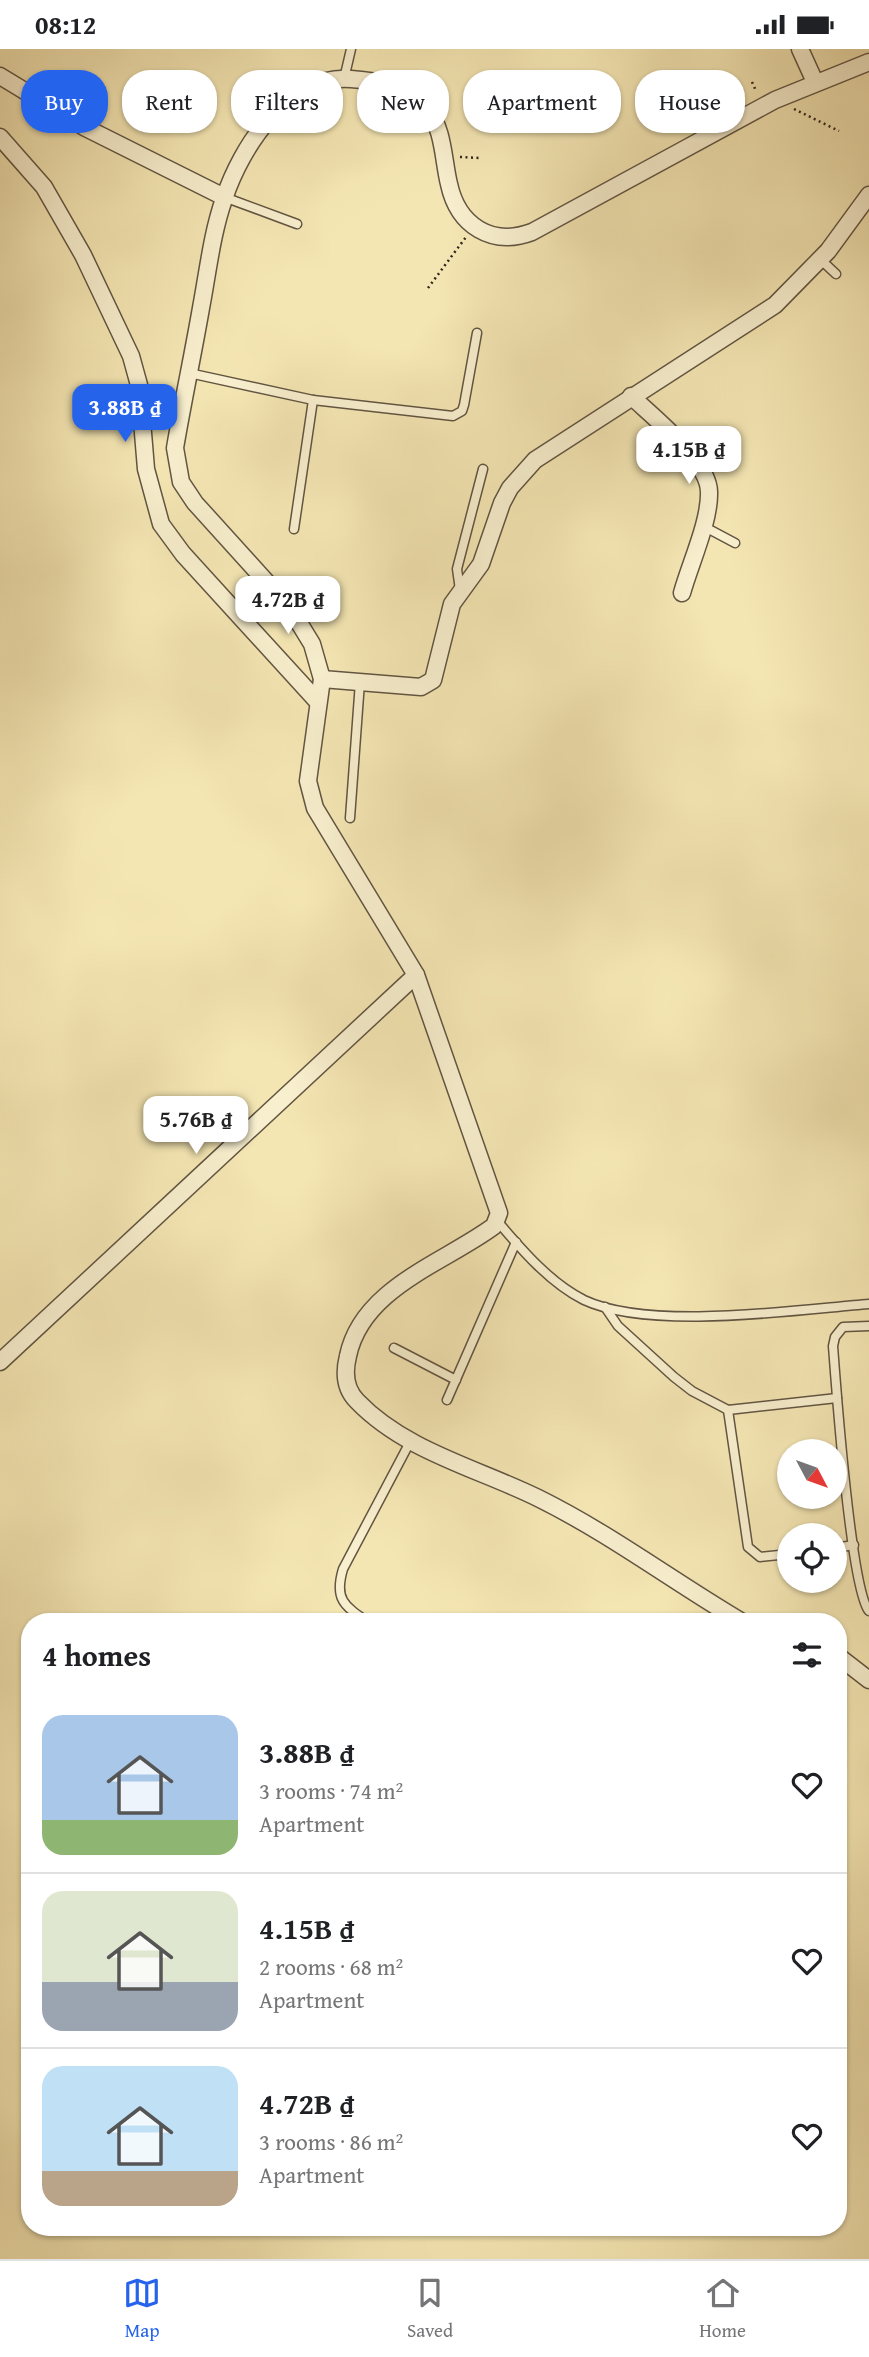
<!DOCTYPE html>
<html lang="en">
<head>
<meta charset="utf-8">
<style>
	:root { --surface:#fff; --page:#f6f6f6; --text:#202124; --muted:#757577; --line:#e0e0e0; --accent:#2563eb }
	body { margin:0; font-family:"Gentium Book Plus",serif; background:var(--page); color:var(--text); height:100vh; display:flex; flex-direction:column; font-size:26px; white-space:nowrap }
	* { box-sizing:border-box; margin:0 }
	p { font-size:23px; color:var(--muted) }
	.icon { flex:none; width:38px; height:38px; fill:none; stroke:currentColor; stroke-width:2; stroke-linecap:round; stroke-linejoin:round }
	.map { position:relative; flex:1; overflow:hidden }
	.side { position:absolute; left:21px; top:1564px; width:826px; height:623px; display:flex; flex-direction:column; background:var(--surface); border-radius:28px; box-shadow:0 2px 5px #0004 }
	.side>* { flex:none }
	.banner { position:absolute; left:21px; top:21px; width:828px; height:63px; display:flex; gap:14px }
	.needle { width:46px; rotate:131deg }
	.buttons { position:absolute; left:777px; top:1390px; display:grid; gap:14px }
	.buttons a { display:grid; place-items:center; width:70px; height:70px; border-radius:50%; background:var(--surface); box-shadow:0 2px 5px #0004; font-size:35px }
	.price { position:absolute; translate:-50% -60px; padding:0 16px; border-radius:14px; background:#fff; color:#222; font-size:23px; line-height:46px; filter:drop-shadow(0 2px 4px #0008) }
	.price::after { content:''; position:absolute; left:50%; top:42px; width:21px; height:16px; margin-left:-10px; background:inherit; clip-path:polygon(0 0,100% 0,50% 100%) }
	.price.selected { background:var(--accent); color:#fff }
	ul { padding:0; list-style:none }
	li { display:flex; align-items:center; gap:21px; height:175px; padding:0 21px }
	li+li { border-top:2px solid var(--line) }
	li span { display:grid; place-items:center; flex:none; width:196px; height:140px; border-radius:21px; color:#555 }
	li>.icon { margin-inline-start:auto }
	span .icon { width:84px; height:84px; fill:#fffc; stroke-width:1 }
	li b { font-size:30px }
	h2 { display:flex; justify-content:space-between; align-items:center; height:84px; padding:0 21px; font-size:30px }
	.pill { padding:0 24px; border-radius:28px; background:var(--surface); box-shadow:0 2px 5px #0004; font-size:24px; line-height:63px }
	.pill.selected { background:var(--accent); color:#fff }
	.status { display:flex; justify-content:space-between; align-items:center; height:49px; padding:0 35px; background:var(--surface); direction:ltr }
	.status svg { height:19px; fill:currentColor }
	.dock { display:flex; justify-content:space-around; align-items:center; height:98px; border-top:2px solid var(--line); background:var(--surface); font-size:19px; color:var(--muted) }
	.dock a { display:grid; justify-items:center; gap:4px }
	.dock .selected { color:var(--accent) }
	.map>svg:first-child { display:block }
</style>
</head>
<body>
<div class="status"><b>08:12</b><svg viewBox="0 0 49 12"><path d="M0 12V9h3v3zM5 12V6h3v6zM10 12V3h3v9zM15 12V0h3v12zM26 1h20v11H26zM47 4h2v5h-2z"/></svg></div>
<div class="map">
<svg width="869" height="2210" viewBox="0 0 869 2210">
	<rect width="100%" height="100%" fill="#f4e6b3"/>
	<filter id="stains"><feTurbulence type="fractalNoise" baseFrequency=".00286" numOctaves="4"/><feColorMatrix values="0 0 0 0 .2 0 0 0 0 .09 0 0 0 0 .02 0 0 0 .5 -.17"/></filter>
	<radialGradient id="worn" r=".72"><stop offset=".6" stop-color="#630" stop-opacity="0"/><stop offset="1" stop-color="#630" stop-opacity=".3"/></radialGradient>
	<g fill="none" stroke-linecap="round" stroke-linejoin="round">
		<defs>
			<g id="lane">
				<path d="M344 30 351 0"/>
				<path d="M224 148 297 175"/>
				<path d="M820 210 836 225"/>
				<path d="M189 324 313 351 453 367 462 362 464 356 477 284"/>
				<path d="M703 477 735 494"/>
				<path d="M294 480 313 351"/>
				<path d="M460 541 457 520 483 420"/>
				<path d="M350 769 360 633"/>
				<path d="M498 1173C522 1201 550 1234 584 1251 650 1282 795 1261 869 1255"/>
				<path d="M605 1258 618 1277 674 1328 692 1342 728 1361 837 1349"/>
				<path d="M869 1277 843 1278 835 1288 833 1297C836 1337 851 1541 869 1562"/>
				<path d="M394 1299 456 1331"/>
				<path d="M447 1351 516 1193"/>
				<path d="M728 1361 748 1498 760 1508 789 1505"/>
				<path d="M835 1499 854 1496"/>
				<path d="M368 1573C344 1557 334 1550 343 1520L410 1393"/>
			</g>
			<g id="street">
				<path d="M800 0 815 33"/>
				<path d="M0 27 84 78 224 148"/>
				<path d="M0 88 44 138 83 206 131 307 139 336 146 420 161 475 183 505 318 653"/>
				<path d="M631 347C653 368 709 412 709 443 710 472 690 515 682 544"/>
				<path d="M322 630 421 638 433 631 452 555 481 515 502 454 510 439 535 411 775 256 828 202 869 146"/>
				<path d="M0 1313 416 926"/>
				<path d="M742 1573C674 1533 609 1484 538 1449 477 1419 405 1402 357 1352 345 1340 344 1323 348 1307 362 1239 444 1214 494 1177L499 1164 416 926 315 759 308 732 322 630 312 595 290 559 195 454 181 433 175 399C183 352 193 305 201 259 208 222 212 184 224 150 241 98 288 25 351 30 379 32 408 37 427 60 444 80 443 111 449 135 458 177 492 198 532 183L775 51 869 13"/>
				<path d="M838 1607 869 1631"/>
			</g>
		</defs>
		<!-- lane casing -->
		<use href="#lane" stroke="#625542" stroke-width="11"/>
		<!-- street casing -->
		<use href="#street" stroke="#625542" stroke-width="19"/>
		<!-- path -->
		<g stroke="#31251c" stroke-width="2.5" stroke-dasharray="2 3.5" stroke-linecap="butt">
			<path d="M752 33 756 42"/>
			<path d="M794 60 839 82"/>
			<path d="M460 108 480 109"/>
			<path d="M428 239 466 188"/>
		</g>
		<!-- lane -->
		<use href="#lane" stroke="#f8efce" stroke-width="8"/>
		<!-- street -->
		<use href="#street" stroke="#f8efce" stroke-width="16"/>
	</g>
	<rect width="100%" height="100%" filter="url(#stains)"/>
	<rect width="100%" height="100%" fill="url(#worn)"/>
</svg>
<div class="buttons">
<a><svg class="needle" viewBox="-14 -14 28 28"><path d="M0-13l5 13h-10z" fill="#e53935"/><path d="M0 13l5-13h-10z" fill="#757577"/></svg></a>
<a><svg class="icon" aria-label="locate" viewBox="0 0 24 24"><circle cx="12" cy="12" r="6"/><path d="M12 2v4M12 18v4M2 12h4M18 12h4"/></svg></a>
</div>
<b class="price selected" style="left:125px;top:395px">3.88B ₫</b>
<b class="price" style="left:689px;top:437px">4.15B ₫</b>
<b class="price" style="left:288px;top:587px">4.72B ₫</b>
<b class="price" style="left:196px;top:1107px">5.76B ₫</b>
<div class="banner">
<a class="pill selected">Buy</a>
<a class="pill">Rent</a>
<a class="pill">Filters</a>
<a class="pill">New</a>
<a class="pill">Apartment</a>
<a class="pill">House</a>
</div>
<section class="side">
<h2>4 homes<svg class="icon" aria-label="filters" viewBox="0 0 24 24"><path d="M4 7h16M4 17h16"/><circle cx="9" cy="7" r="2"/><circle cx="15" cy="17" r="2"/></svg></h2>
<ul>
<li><span style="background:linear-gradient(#a9c7e8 75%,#8fb573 0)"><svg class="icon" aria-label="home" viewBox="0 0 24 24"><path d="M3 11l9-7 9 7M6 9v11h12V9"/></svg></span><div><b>3.88B ₫</b><p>3 rooms · 74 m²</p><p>Apartment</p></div><svg class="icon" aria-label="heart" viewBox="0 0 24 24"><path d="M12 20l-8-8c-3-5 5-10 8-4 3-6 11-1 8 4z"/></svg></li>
<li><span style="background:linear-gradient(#dfe7d0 65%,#9aa5b1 0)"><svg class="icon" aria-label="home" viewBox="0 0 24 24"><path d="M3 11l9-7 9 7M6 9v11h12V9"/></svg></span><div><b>4.15B ₫</b><p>2 rooms · 68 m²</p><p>Apartment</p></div><svg class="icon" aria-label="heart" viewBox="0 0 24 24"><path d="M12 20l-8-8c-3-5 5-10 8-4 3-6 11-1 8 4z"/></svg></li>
<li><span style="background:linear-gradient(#bfe0f5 75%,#b9a48a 0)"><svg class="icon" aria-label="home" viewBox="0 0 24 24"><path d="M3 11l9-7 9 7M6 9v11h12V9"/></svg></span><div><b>4.72B ₫</b><p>3 rooms · 86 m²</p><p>Apartment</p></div><svg class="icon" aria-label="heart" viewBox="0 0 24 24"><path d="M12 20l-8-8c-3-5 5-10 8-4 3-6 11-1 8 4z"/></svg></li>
</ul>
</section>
</div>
<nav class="dock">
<a class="selected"><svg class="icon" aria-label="map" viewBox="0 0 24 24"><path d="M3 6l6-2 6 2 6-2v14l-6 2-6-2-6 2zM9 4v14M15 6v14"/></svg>Map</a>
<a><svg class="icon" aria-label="saved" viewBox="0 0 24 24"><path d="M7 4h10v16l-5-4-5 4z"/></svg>Saved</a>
<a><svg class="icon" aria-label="home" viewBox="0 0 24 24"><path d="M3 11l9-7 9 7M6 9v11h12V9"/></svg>Home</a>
</nav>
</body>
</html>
